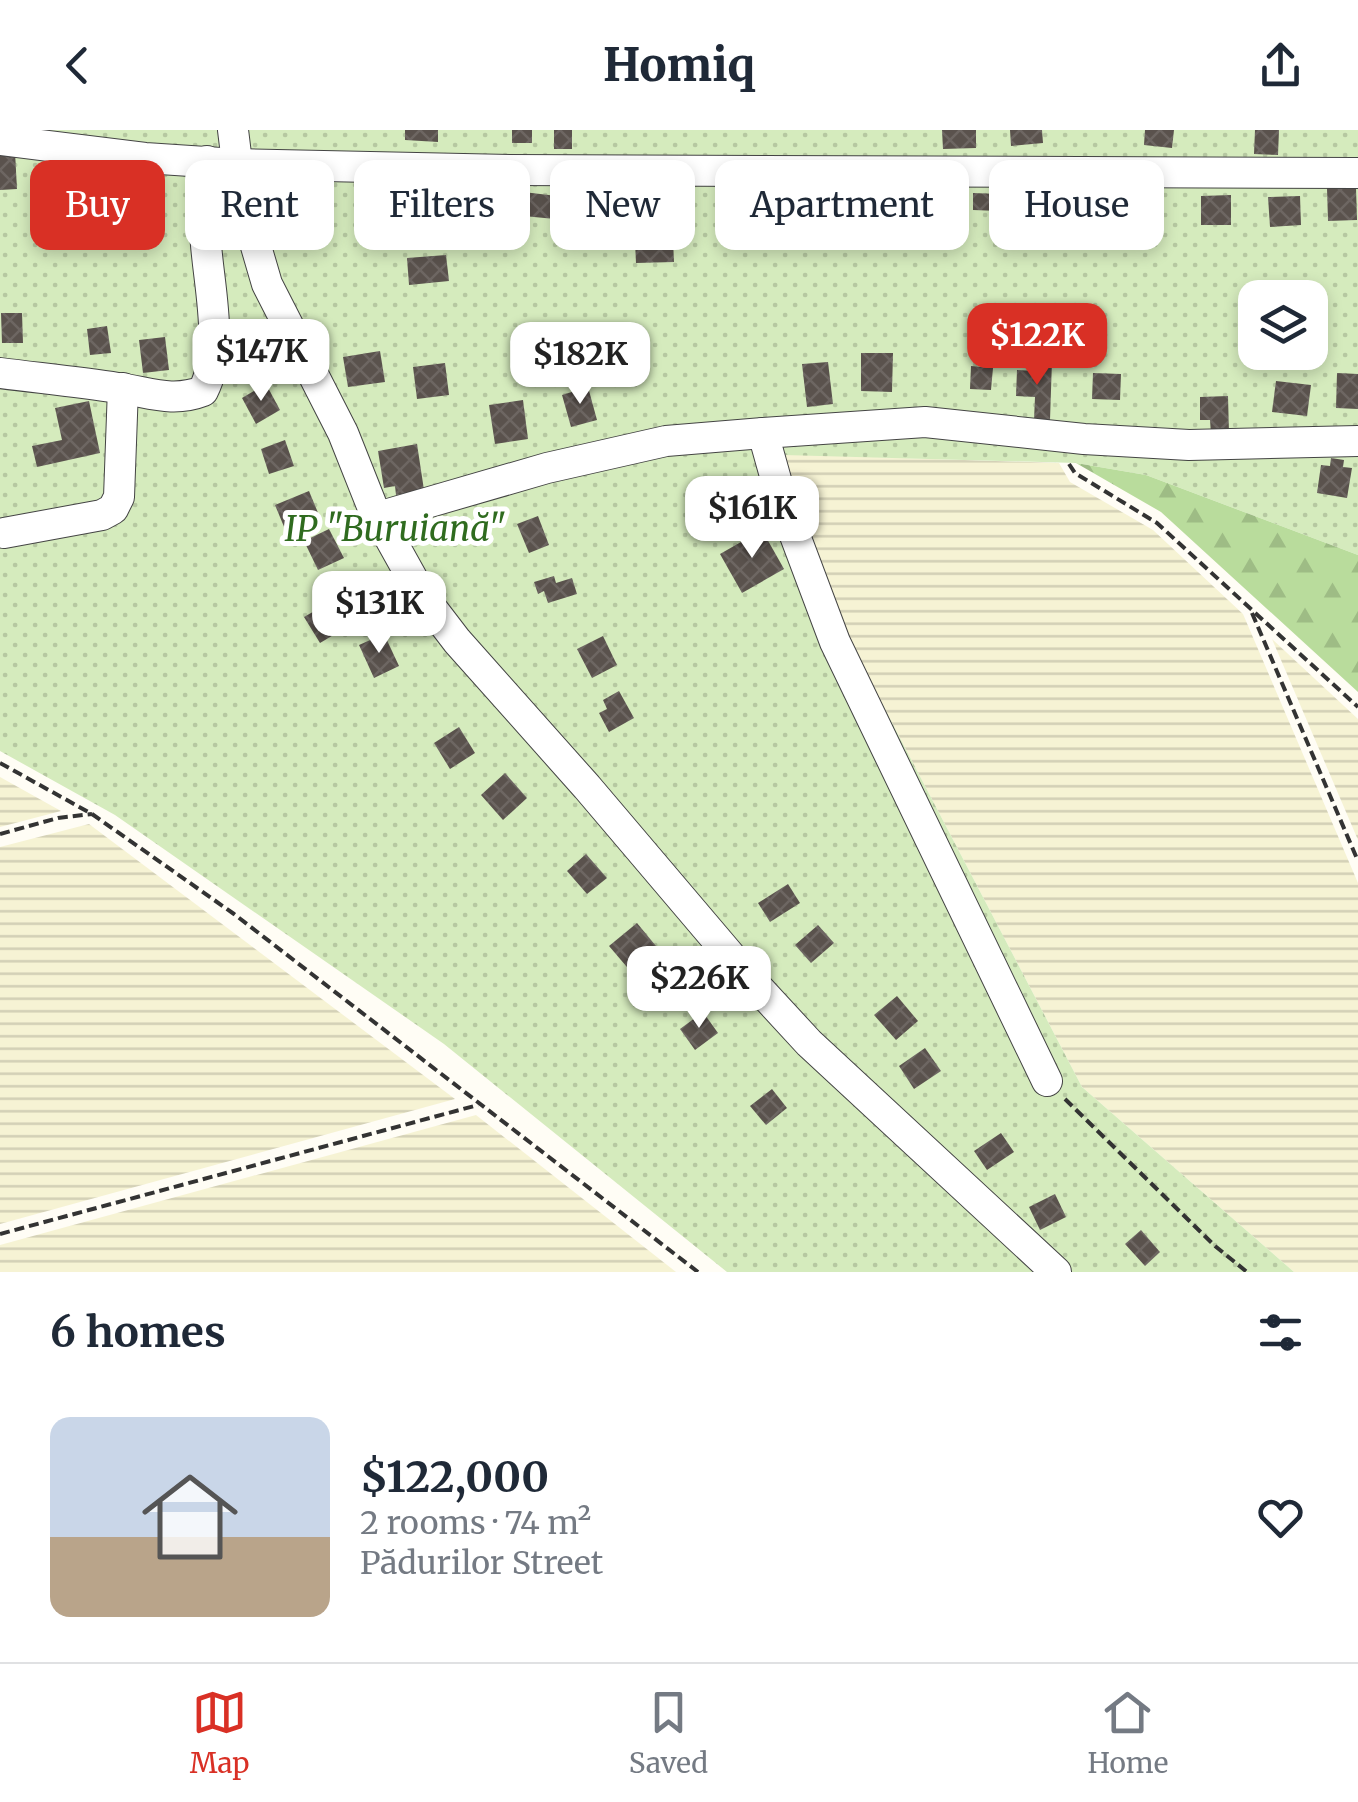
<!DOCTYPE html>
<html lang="en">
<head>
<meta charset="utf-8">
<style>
	:root { --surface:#fff; --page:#f6f6f7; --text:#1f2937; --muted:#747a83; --line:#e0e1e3; --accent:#d93025 }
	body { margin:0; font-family:Merriweather,serif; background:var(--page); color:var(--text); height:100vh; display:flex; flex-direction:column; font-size:38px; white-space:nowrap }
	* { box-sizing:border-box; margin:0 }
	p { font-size:32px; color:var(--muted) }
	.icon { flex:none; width:55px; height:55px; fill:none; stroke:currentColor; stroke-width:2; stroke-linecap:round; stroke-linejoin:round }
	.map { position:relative; height:1142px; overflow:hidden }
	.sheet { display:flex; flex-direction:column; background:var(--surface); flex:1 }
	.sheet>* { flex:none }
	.guide { position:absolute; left:30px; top:30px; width:1300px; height:90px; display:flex; gap:20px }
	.controls { position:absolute; left:1238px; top:150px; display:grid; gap:20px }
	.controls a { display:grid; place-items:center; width:90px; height:90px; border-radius:20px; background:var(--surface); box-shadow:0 5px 15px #0003; font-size:50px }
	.price { position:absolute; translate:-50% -85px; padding:0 22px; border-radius:20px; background:#fff; color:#222; font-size:32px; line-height:65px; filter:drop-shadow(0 2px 5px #0008) }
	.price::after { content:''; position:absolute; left:50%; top:60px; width:30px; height:22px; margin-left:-15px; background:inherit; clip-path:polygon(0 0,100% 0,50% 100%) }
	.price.active { background:var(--accent); color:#fff }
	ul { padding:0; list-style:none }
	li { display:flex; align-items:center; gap:30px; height:250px; padding:0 50px }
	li+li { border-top:2px solid var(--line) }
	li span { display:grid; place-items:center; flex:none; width:280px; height:200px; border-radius:20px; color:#555 }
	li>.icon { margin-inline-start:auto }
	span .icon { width:120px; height:120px; fill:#fffc; stroke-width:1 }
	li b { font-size:42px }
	h2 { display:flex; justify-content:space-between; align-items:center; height:120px; padding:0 50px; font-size:42px }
	.tag { padding:0 35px; border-radius:20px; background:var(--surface); box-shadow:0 5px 15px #0003; font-size:35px; line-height:90px }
	.tag.active { background:var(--accent); color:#fff }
	header { display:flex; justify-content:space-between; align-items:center; height:130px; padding:0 50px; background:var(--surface); font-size:45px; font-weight:800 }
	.menu { display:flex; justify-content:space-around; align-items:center; height:140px; border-top:2px solid var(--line); background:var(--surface); font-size:28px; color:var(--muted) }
	.menu a { display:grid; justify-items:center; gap:5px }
	.menu .active { color:var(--accent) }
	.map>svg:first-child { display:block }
</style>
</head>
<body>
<header><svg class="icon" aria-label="back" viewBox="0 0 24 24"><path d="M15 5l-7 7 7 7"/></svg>Homiq<svg class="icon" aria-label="share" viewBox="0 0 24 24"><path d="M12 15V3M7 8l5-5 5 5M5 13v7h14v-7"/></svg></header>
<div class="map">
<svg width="1358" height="1142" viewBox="0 0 1358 1142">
	<defs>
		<pattern id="farmland-rules" width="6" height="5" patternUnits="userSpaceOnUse" patternTransform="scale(2.5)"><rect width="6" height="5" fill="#f6f3d4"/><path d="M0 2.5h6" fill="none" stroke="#d2cfb5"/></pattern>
		<pattern id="grass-dots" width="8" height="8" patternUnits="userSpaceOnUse" patternTransform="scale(2.5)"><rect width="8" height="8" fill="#d5ebbd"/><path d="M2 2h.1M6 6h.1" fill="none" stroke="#b6c8a1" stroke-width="1.8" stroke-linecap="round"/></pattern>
		<pattern id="forest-firs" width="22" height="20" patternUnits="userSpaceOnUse" patternTransform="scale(2.5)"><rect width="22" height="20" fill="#b9dc9c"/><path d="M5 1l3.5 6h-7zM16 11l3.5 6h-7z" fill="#9ebc85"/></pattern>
		<pattern id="building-cross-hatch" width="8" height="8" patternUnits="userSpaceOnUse" patternTransform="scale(2.5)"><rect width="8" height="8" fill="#5a524d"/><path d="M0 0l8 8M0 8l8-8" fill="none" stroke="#6d6662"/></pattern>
	</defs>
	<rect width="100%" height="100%" fill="#fffdf5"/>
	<!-- farmland -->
	<g fill="url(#farmland-rules)">
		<path d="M783 324 1059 333 1070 352 1153 400 1243 484 1358 753V1142H1294L1082 957 827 468Z"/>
		<path d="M1272 509 1358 589V710Z"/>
		<path d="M0 647 61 681 0 697Z"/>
		<path d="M89 694 455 969 0 1094V717Z"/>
		<path d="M476 985 676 1142H0V1115Z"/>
	</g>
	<!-- grass -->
	<path fill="url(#grass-dots)" fill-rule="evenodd" d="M0 0H1358V425L1146 345 1076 333 784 325 827 468 1082 957 1294 1142H727L444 914 115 685 0 621ZM1255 168H1310V222H1255Z"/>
	<!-- forest -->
	<path fill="url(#forest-firs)" d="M1076 333 1146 345 1358 425V562L1161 382Z"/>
	<!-- building -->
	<g fill="url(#building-cross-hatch)">
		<path d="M405 0H438V12L405 10Z"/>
		<rect x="512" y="0" width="20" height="13"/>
		<rect x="554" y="0" width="18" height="19"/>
		<path d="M942 0H976V18L943 19Z"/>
		<path d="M1010 0H1042L1043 13 1011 16Z"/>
		<path d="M1145 0H1174L1172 18 1144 15Z"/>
		<path d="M1255 0H1279L1278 25 1254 24Z"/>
		<path d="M15 22 17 59 0 60V23Z"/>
		<path d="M140 44H162V77H141Z"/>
		<path d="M78 45 106 46V79H78Z"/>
		<path d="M898 51 912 52 911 68H924L923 89 896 88Z"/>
		<rect x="1085" y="55" width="27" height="31"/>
		<path d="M1356 57 1357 90 1328 91 1327 58Z"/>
		<path d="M789 60 813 62 809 104 774 100 776 72 788 73Z"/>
		<path d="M515 61 557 66 555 89 513 85Z"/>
		<path d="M973 63 999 64V81L973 80Z"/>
		<path d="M732 65 756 66 755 97 718 95 719 81 731 82Z"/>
		<path d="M1231 65V95H1201V66Z"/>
		<path d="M835 66H850V91H834Z"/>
		<path d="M1011 66H1040L1039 78H1011Z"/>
		<path d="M1300 66 1301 95 1270 97 1268 67Z"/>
		<path d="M437 69 436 87 388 88 387 70Z"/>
		<path d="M672 88 674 132 636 133 634 90Z"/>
		<path d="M446 125 449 151 409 155 407 128Z"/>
		<path d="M1 183H22L23 213H2Z"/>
		<path d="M107 196 111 223 90 225 87 199Z"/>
		<path d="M165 207 169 240 143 243 139 210Z"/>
		<path d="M380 221 385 252 348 257 343 227Z"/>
		<path d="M861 223H893L892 262 861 261Z"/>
		<path d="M1036 230 1052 231 1050 290H1034L1035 267 1016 266 1017 240 1036 241Z"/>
		<path d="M828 232 833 274 807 277 802 234Z"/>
		<path d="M445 233 449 265 417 269 413 237Z"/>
		<path d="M971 236 993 238 991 260 970 259Z"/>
		<path d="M1093 243 1121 244 1120 270 1092 269Z"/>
		<path d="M1337 243 1358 244V279L1336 278Z"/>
		<path d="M1276 251 1311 255 1307 286 1272 282Z"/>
		<path d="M266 254 280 280 256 294 242 268Z"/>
		<path d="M588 257 597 290 571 297 562 265Z"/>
		<path d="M1228 266 1229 303 1211 304 1210 290H1200V267Z"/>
		<path d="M523 270 528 309 495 314 489 275Z"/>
		<path d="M89 271 100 323 37 337 32 316 62 310 55 278Z"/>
		<path d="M285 310 294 336 269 344 261 319Z"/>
		<path d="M417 314 424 360 396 365 395 356 384 358 378 321Z"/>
		<path d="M1331 328 1344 330 1343 337 1352 338 1347 368 1317 363 1321 335 1330 336Z"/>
		<path d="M309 361 321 390 287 404 275 375Z"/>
		<path d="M538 386 549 415 529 423 517 394Z"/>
		<path d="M329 399 344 428 318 440 304 411Z"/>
		<path d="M762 400 784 439 742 463 720 424Z"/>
		<path d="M554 446 556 453 572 448 577 464 548 473 544 461 538 464 534 452Z"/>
		<path d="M332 471 337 478 346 473 357 491 320 513 304 487Z"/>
		<path d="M384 504 399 536 374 548 359 515Z"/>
		<path d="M603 506 617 535 592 548 577 519Z"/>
		<path d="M619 561 634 588 609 602 599 583 607 579 603 570Z"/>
		<path d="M459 597 475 623 450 639 434 613Z"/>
		<path d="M505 643 527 668 503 690 481 665Z"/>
		<path d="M586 724 607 748 587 764 567 741Z"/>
		<path d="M788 754 800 773 770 792 758 773Z"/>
		<path d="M637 793 665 827 638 850 609 816Z"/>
		<path d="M818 795 834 813 811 833 795 815Z"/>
		<path d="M897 866 918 891 896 910 874 885Z"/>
		<path d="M703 882 718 903 695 920 680 899Z"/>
		<path d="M925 918 941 941 914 959 899 936Z"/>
		<path d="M772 959 787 978 766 995 750 976Z"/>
		<path d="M1001 1003 1014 1022 987 1040 974 1021Z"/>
		<path d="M1055 1064 1066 1087 1040 1100 1029 1077Z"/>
		<path d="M1141 1100 1160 1122 1145 1136 1125 1114Z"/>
	</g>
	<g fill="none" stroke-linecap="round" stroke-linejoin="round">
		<defs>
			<g id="minor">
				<path d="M233 0 241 65 267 154 343 303 372 376 421 464 457 511 587 657 750 849 809 913 1056 1142"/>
				<path d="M0 10 145 28 236 34 510 40 1358 43"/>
				<path d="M0 243C39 248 79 252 118 258 149 262 172 273 203 261 226 216 207 151 205 101 204 78 207 54 207 31"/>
				<path d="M763 303 782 371 835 512 1047 951"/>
				<path d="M378 387 547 338 666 311 763 303 925 292 1084 309 1189 315 1358 311"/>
				<path d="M4 403 102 385 113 379 119 367 123 258"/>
			</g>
		</defs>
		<!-- minor casing -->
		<use href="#minor" stroke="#444" stroke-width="32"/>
		<!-- path -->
		<g stroke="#333" stroke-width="4" stroke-dasharray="10 5" stroke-linecap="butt">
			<path d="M1069 334 1075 343 1157 393 1358 577"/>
			<path d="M1252 483 1358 731"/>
			<path d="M0 633 92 684 234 784 698 1142"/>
			<path d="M0 704 58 688 92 684"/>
			<path d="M1065 969 1215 1116 1247 1142"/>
			<path d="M0 1104 478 975"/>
		</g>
		<!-- minor -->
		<use href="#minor" stroke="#fff" stroke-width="30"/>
	</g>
	<g text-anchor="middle" stroke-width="10" stroke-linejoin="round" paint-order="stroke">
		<!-- park labels -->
		<g font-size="35" font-style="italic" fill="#2f6b1f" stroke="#fff">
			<text x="395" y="411">IP "Buruiană"</text>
		</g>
	</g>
</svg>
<div class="controls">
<a><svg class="icon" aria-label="layers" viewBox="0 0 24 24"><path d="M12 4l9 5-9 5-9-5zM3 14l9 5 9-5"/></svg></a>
</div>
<b class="price active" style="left:1037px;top:258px">$122K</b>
<b class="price" style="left:261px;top:274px">$147K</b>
<b class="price" style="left:580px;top:277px">$182K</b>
<b class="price" style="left:752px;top:431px">$161K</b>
<b class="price" style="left:379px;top:526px">$131K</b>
<b class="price" style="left:699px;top:901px">$226K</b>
<div class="guide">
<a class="tag active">Buy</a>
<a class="tag">Rent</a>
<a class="tag">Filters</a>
<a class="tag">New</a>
<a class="tag">Apartment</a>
<a class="tag">House</a>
</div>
</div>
<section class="sheet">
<h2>6 homes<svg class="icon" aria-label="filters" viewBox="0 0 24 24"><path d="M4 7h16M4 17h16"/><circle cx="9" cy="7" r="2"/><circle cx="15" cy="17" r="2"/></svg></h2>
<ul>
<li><span style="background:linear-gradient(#c9d6e8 60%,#b9a48a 0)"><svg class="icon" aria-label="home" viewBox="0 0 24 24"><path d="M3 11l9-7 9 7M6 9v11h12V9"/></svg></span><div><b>$122,000</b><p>2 rooms · 74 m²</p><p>Pădurilor Street</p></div><svg class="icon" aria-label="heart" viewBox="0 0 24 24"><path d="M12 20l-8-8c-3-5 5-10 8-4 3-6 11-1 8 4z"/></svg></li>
</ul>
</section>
<nav class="menu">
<a class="active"><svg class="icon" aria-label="map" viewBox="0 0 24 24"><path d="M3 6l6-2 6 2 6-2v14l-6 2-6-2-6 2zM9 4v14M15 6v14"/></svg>Map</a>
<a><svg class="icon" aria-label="saved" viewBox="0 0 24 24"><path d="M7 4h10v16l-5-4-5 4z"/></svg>Saved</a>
<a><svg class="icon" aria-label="home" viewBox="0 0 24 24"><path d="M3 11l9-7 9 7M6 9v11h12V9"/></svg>Home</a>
</nav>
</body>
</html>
